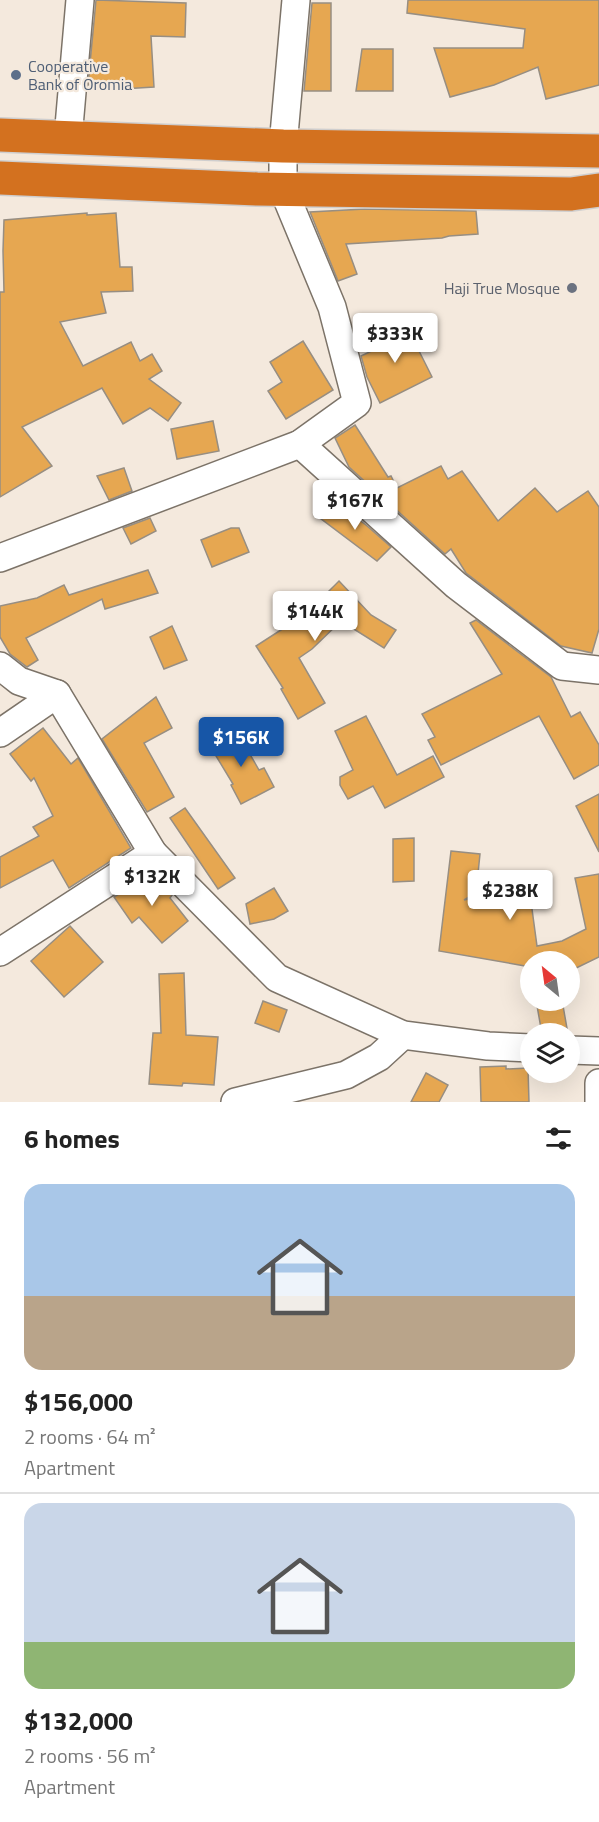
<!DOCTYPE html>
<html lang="en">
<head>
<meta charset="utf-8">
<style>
	:root { --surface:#fff; --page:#f6f6f6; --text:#222; --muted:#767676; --line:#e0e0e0; --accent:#1756a7 }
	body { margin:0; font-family:"Titillium Web",sans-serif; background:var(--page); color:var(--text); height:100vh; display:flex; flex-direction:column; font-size:22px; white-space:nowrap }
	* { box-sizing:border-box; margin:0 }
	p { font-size:20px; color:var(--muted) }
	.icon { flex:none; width:33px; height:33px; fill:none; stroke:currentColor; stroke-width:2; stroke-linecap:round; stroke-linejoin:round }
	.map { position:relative; height:1102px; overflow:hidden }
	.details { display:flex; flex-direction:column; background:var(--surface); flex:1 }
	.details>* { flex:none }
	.needle { width:39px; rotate:331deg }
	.fabs { position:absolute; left:520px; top:951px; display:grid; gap:12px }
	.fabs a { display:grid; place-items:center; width:60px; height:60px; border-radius:50%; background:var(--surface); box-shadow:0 6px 24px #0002; font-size:30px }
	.price { position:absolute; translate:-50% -51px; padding:0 14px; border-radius:6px; background:#fff; color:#222; font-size:20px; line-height:39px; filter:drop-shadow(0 2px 3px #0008) }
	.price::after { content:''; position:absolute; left:50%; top:36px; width:18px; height:14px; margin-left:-9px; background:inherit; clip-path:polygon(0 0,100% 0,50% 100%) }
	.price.current { background:var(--accent); color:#fff }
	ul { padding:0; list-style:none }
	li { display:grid; align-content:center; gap:12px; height:318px; padding:0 24px }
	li+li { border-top:2px solid var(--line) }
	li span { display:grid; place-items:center; height:186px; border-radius:18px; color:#555 }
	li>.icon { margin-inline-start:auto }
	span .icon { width:108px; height:108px; fill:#fffc; stroke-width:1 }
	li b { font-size:26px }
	h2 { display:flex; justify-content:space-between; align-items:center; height:72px; padding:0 24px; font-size:26px }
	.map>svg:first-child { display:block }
</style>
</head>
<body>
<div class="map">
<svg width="599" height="1102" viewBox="0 0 599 1102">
	<rect width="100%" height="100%" fill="#f4e9dd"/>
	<!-- building -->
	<g fill="#e6a751" stroke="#978e82" stroke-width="1.5">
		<path d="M96 0 186 3 185 37 151 36 154 87 122 89V83L88 85Z"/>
		<path d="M408 0H599V85L546 99 538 67 494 85 450 97 434 48H523L525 29 407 13Z"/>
		<path d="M312 3H331V91H304Z"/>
		<path d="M362 49H393V91H356Z"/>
		<path d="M365 209 476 211 478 234 449 236 442 238 346 244 357 274 338 281 310 212Z"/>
		<path d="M87 213V215L116 213 120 267H132L133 291 101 292 106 313 60 322 83 366 131 342 140 361 152 354 162 371 149 379 181 403 168 421 150 408 123 424 102 388 22 427 52 466 0 497V292H4L3 251 4 220Z"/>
		<path d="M405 323 432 377 380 403 367 377 361 356 374 350 369 341Z"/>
		<path d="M303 341 333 390 286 419 268 391 282 382 270 362Z"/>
		<path d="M213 421 219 451 177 459 171 429Z"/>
		<path d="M355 425 388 477 391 476 397 488 441 466 448 479 462 471 498 521 535 488 557 512 588 491 599 507V629L592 653 561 646 466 573 451 549 445 554 349 467 335 438Z"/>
		<path d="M124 468 132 491 109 500 97 476Z"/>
		<path d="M334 501 366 525 391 547 377 561 320 518Z"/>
		<path d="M150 518 156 531 131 544 123 528Z"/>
		<path d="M231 528H239L249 552 212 567 201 540Z"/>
		<path d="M148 570 158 593 105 609 102 599 26 638 38 660 27 667 10 654 0 637V606L37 598 64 585 69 595Z"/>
		<path d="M339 581 371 615 396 630 384 648 341 621 312 649 299 658 325 703 298 719 281 689 283 688 256 646 284 628 281 625 314 592 321 599Z"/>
		<path d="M476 620 551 677 571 717 580 712 599 745V765L574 779 539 716 441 765 428 740 435 737 422 714 502 674 470 623Z"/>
		<path d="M172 626 187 660 164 669 150 637Z"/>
		<path d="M156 697 172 728 144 743 174 797 147 812 102 739Z"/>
		<path d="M366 716 397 775 433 756 444 777 385 808 373 786 348 799 340 785V777L353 770 335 731Z"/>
		<path d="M43 728 71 764 78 758 131 848 69 888 53 860 0 888V857L39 836 33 827 53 816 34 778 31 781 10 754Z"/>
		<path d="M236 730 259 770 264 768 274 787 241 804 231 785 233 784 210 746Z"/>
		<path d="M599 794V852L576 806Z"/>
		<path d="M185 808 235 878 218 889 170 818Z"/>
		<path d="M414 838V881L393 882V839Z"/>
		<path d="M451 851 480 854 476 893 464 900 529 887 537 946 562 941 586 929 575 878 599 874V957L570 971V962H531V967L439 951Z"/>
		<path d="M150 874 172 895 170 898 188 921 162 943 139 917 132 923 114 897Z"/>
		<path d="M274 888 288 911 274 919 250 924 246 904Z"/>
		<path d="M70 926 103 962 64 997 31 961Z"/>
		<path d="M184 973 186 1035 218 1037 214 1085 183 1083 182 1086 149 1084 153 1033H161L159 974Z"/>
		<path d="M536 1000H562L568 1034H542Z"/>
		<path d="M263 1001 287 1010 279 1032 255 1023Z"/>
		<path d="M506 1066V1069L528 1068 529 1102H481L480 1067Z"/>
		<path d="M426 1073 448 1085 439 1102H411Z"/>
	</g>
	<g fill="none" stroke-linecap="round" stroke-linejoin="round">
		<defs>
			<g id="street">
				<path d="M68 138 80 0"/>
				<path d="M300 444 456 585 562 666 599 670"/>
				<path d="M0 558 300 444 357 403 332 307 283 189V146L296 0"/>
				<path d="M0 666 19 681 57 694 153 853 277 978 403 1035 488 1046 531 1048"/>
				<path d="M0 733 57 694"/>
				<path d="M0 952 153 853"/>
				<path d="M570 1050 599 1051"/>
				<path d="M235 1102 346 1075 379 1057 403 1035"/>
				<path d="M599 1102V1083"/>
			</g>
			<g id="highway">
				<path d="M0 135 283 146 599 151"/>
				<path d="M0 178 257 189 571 194 599 190"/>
			</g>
		</defs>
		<!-- street casing -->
		<use href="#street" stroke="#7c7368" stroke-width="30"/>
		<!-- highway casing -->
		<use href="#highway" stroke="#cfcece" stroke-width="36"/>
		<!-- street -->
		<use href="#street" stroke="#fff" stroke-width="27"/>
		<!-- highway -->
		<use href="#highway" stroke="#d3711f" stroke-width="33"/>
	</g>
	<!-- markers -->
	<circle fill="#5c6f8a" stroke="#f4e9dd" stroke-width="2" cx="16" cy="75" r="6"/>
	<circle fill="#6b7280" stroke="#f4e9dd" stroke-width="2" cx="572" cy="288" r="6"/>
	<g text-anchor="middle" stroke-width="4.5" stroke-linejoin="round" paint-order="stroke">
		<!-- service labels -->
		<g font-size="16" fill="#4e5e75" stroke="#f4e9dd" text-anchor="start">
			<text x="28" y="72">Cooperative<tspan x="28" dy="18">Bank of Oromia</tspan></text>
		</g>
		<!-- worship labels -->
		<g font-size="16" fill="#5b616d" stroke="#f4e9dd" text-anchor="end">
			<text x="560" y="294">Haji True Mosque</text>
		</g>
	</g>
</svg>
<div class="fabs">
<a><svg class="needle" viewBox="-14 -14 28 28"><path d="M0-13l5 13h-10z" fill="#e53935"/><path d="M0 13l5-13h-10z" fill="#767676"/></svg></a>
<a><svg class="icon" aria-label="layers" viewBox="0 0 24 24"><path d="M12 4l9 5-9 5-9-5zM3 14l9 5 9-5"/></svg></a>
</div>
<b class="price" style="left:395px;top:364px">$333K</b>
<b class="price" style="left:355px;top:531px">$167K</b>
<b class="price" style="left:315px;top:642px">$144K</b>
<b class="price current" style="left:241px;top:768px">$156K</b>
<b class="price" style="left:152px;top:907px">$132K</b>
<b class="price" style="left:510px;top:921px">$238K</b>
</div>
<section class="details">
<h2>6 homes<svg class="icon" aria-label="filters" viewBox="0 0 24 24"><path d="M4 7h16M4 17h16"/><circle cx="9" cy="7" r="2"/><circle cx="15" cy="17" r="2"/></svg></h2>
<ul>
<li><span style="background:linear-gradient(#a9c7e8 60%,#b9a48a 0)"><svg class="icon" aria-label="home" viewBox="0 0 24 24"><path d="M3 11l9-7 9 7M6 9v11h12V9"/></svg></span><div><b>$156,000</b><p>2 rooms · 64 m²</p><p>Apartment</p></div></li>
<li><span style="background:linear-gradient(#c9d6e8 75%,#8fb573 0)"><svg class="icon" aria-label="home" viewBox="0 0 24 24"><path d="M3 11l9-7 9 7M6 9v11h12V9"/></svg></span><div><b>$132,000</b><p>2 rooms · 56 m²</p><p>Apartment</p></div></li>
</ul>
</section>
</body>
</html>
